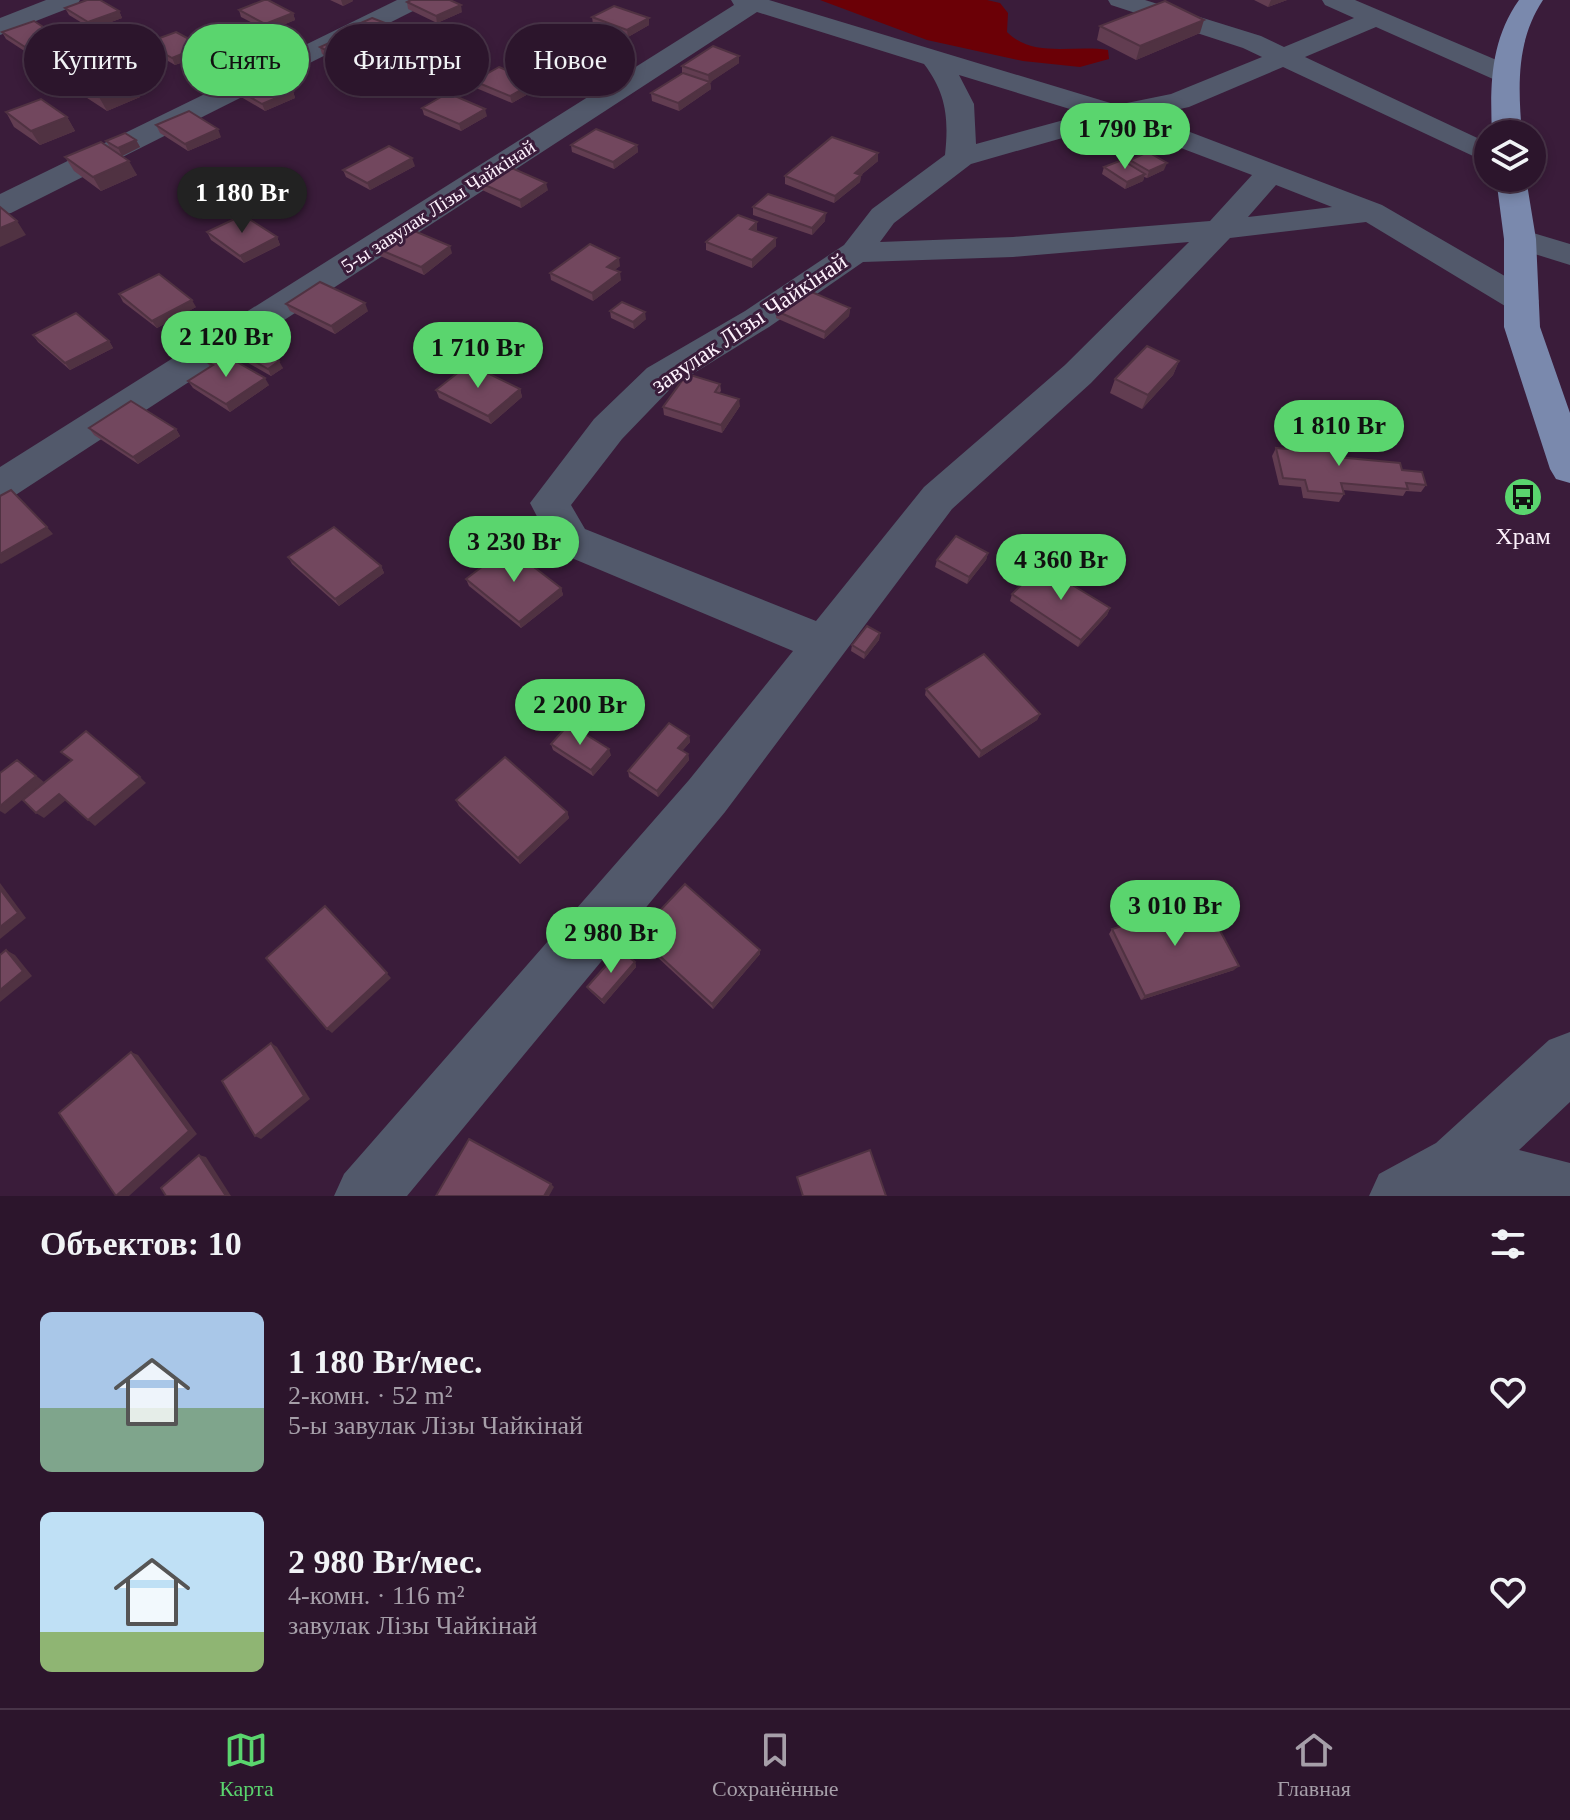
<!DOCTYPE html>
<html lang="ru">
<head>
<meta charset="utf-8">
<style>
	:root { --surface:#2c152c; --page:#341e34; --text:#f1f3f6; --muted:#a69fa9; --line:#483448; --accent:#5ad56e }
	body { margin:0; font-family:"Times New Roman",serif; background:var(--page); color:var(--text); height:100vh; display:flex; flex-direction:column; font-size:30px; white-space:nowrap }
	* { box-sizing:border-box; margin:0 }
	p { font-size:26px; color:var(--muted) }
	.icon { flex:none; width:44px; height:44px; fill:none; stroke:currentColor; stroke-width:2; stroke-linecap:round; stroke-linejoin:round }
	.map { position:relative; height:1196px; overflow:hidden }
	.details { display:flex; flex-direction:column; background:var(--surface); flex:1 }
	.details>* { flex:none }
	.top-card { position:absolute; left:24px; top:24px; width:800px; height:72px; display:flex; gap:16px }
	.fabs { position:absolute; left:1474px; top:120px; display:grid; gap:16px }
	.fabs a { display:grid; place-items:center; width:72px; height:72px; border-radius:50%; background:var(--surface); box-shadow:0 4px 12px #0003,0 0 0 2px var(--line); font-size:40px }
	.price { position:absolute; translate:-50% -68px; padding:0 18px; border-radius:28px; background:var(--accent); color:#111; font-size:26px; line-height:52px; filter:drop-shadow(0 2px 4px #0008) }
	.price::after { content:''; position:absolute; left:50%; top:48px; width:24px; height:18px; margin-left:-12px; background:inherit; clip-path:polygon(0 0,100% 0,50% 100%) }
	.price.selected { background:#222; color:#fff }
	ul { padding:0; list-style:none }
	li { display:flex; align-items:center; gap:24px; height:200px; padding:0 40px }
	li span { display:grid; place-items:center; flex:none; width:224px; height:160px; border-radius:12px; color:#555 }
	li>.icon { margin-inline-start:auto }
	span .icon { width:96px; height:96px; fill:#fffc; stroke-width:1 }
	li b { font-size:34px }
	h2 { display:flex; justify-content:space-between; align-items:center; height:96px; padding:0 40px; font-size:34px }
	.tag { padding:0 28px; border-radius:36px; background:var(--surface); box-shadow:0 4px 12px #0003,0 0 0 2px var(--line); font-size:28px; line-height:72px }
	.tag.selected { background:var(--accent); color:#111 }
	.dock { display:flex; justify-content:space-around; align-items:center; height:112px; border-top:2px solid var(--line); background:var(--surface); font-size:22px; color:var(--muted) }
	.dock a { display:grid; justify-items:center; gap:4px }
	.dock .selected { color:var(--accent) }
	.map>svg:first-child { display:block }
</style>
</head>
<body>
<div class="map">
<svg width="1570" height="1196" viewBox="0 0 1570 1196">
	<rect width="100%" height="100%" fill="#3a1c3a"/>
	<!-- green -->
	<path fill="#6b0006" d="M820 0H987L1000 3 1008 13 1007 32C1034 59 1074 44 1108 50L1109 59 1080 67 1023 61 927 40Z"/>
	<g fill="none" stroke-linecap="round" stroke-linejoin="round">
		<!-- minor -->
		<g fill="#52596b" fill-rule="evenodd">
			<path d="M46 0H80L77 5 0 35V18Z"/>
			<path d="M397 0H428L425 5 11 213 0 215V194Z"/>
			<path d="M731 0H769L1117 105 1171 94 1262 57 1243 48 1111 5 1108 0H1145L1261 36 1284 47 1354 18 1325 5 1322 0H1355L1513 67 1517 73 1513 79H1493L1376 27 1305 57 1488 143V163L1283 67 1189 107 1148 116 1382 205 1534 293 1539 301 1534 309 1522 312 1510 309 1366 222 1230 238 1091 383 952 509 725 812 407 1196H334L344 1174 689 780 793 651 555 551 530 503 594 419 647 368 745 311 844 245 872 209 945 155C949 118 946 93 924 64L757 12 14 496 0 501V467L734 5ZM959 75 1086 114 976 144 974 104ZM1115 123 1252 175 1210 221 1013 237 880 242 894 223 971 164ZM1276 185 1332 207 1248 217ZM1189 242 1065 365 924 487 816 621 585 529 571 505 622 439 673 386 769 327 863 262 1013 257Z"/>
			<path d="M1520 229 1570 244V265L1509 246 1504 239 1509 232Z"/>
			<path d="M1570 1032V1102L1519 1150 1570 1163V1196H1369L1379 1174 1436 1143 1549 1040Z"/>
		</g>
		<!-- major -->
		<g fill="#7a89ad" fill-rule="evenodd">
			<path d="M1519 0H1543C1516 41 1518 86 1522 134H1492C1490 86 1490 41 1519 0Z"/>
			<path d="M1496 178H1526L1536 239 1540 327 1570 413V483L1556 479 1550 469 1504 327V239Z"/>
		</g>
	</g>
	<!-- wall -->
	<g fill="#623d51">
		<path d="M330 0H352L353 1 343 6Z"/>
		<path d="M1254 0H1287L1268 7Z"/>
		<path d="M407 2 462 12 437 23 408 9Z"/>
		<path d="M65 8 119 11 122 18 92 29 69 15Z"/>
		<path d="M239 10 293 13 295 20 268 31 241 17Z"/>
		<path d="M592 17 649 25 628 37 593 24Z"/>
		<path d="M356 25 390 31 373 39 358 32Z"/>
		<path d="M1100 26 1200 33 1136 60 1097 40Z"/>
		<path d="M2 32 57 36 60 43 29 54 6 39Z"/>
		<path d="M146 43 202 46 205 54 175 65 149 50Z"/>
		<path d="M320 47 376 50 379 57 351 69 322 54Z"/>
		<path d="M537 47 596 56 573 68 538 54Z"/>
		<path d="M739 56V63L710 82 711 89 679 111 652 101 651 93 682 73V66Z"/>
		<path d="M73 80 133 83 140 97 107 111 81 94Z"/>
		<path d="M474 81 535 82 537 89 512 103 476 88Z"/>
		<path d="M233 87 293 91 295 98 265 111 236 94Z"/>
		<path d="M422 108 487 116 461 131 424 115Z"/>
		<path d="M6 112 67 117 75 131 40 145 14 127Z"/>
		<path d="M156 125 221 137 188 151 160 133Z"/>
		<path d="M136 140 140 147 122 156 137 175 101 191 74 171 65 157 110 148 106 141Z"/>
		<path d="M571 145H637L638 152 614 169 572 152Z"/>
		<path d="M878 153V161L861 175 860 182 834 203 785 184V176Z"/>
		<path d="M1130 160 1164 170 1147 178 1144 177 1143 181 1125 189 1102 174 1104 167 1129 164Z"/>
		<path d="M415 166 370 190 346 177 343 170Z"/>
		<path d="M478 182 548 190 521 208 480 189Z"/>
		<path d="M753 207 825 221 812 235 753 215Z"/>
		<path d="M757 229 756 231 776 238V246L752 268 706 250V242Z"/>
		<path d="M207 232 277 237 280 245 244 263 211 240Z"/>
		<path d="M376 248 452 253 424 275 378 255Z"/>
		<path d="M620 266 614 270 621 280 593 301 551 280 550 273Z"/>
		<path d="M119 294 196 307 157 328 123 302Z"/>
		<path d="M286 304 368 311 335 334 290 311Z"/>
		<path d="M850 308 849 316 824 339 776 318V311Z"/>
		<path d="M610 311 646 319 634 329 611 318Z"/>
		<path d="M33 335 109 341 113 348 70 370 38 342Z"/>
		<path d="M227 346 283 368 271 376 231 353Z"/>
		<path d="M1179 361 1173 375 1142 409 1110 393 1115 379Z"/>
		<path d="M207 362 269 385 230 412 193 388 188 381 210 367Z"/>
		<path d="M720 384 721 391 719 393 740 406 722 433 664 415 663 407Z"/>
		<path d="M520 389 522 397 491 424 439 398 436 390Z"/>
		<path d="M89 428 176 429 180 436 138 464 94 435Z"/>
		<path d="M1294 436 1337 457 1402 470 1426 485 1421 492 1406 491 1403 496 1343 490 1344 494 1339 502 1303 498 1301 487 1279 485 1272 456 1276 448 1291 450 1290 443Z"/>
		<path d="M988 553 986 560 967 584 935 567 937 560Z"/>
		<path d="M288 557 381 566 384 573 339 606 292 564Z"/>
		<path d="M466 579 561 588 563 595 521 628 469 586Z"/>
		<path d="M1012 594 1110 608 1107 615 1078 647 1010 601Z"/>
		<path d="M880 633 879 640 864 659 851 651 852 645Z"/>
		<path d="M926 689 1040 714 1037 720 979 758 925 695Z"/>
		<path d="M689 736 690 742 682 751 688 754 689 760 658 797 629 777 628 771Z"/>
		<path d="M551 744 611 755 593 776 553 750Z"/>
		<path d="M456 800 567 812 569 818 520 864 459 806Z"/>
		<path d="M1112 929 1234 970 1141 1000 1109 934Z"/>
		<path d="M637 935 760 950V954L713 1009 639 940Z"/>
		<path d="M635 962 636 967 604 1004 590 991 587 987Z"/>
	</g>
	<!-- shaded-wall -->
	<g fill="#503242">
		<path d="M341 0H352L353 1 343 6Z"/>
		<path d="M1271 0H1287L1268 7Z"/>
		<path d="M461 5 462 12 437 23 436 16Z"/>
		<path d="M119 11 122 18 92 29 88 22Z"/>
		<path d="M293 13 295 20 268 31 265 24Z"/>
		<path d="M649 18V25L628 37 627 30Z"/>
		<path d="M1204 20 1200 33 1136 60 1140 46Z"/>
		<path d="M388 24 390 31 373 39 371 32Z"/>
		<path d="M57 36 60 43 29 54 25 47Z"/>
		<path d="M202 46 205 54 175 65 172 58Z"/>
		<path d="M595 49 596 56 573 68 572 61Z"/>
		<path d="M376 50 379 57 351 69 348 62Z"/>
		<path d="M739 56V63L709 83 708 75Z"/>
		<path d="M535 82 537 89 512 103 510 96Z"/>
		<path d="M710 82 711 89 679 111 678 103Z"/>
		<path d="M133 83 140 97 107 111 99 97Z"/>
		<path d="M293 91 295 98 265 111 262 104Z"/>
		<path d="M485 109 487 116 461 131 459 124Z"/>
		<path d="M67 117 75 131 40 145 31 131Z"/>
		<path d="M218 129 221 137 188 151 185 144Z"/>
		<path d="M136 140 140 147 122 156 118 148Z"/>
		<path d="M637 145 638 152 614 169 613 162Z"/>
		<path d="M878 153V161L856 179 861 175 860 182 834 203 835 196 855 173Z"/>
		<path d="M412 158 415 166 370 190 367 183Z"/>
		<path d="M129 161 137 175 101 191 93 177Z"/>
		<path d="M1167 163 1164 170 1147 178 1149 171Z"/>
		<path d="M1145 174 1143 181 1125 189 1127 182Z"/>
		<path d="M546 183 548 190 521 208 520 200Z"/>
		<path d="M826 213 825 221 812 235V228Z"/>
		<path d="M17 221 26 235 0 247V228Z"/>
		<path d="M757 222V229L750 236V229Z"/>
		<path d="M277 237 280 245 244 263 240 256Z"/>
		<path d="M776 238V246L752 268V260Z"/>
		<path d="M450 246 452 253 424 275 421 267Z"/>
		<path d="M619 258 620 266 609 274 607 267Z"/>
		<path d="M620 272 621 280 593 301 592 293Z"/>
		<path d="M192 300 196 307 157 328 152 321Z"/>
		<path d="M365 303 368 311 335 334 331 326Z"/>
		<path d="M850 308 849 316 824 339 825 332Z"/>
		<path d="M645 312 646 319 634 329 633 322Z"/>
		<path d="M109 341 113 348 70 370 65 363Z"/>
		<path d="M279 361 283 368 271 376 268 369Z"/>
		<path d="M1179 361 1173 375 1142 409 1148 395Z"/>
		<path d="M265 378 269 385 230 412 226 404Z"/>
		<path d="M520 389 522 397 491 424 488 416Z"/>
		<path d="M739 399 740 406 722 433 721 425Z"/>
		<path d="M176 429 180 436 138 464 133 457Z"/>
		<path d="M47 527 53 534 1 564 0 563V554Z"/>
		<path d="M988 553 986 560 967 584 969 577Z"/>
		<path d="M381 566 384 573 339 606 335 599Z"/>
		<path d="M561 588 563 595 521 628 519 622Z"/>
		<path d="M1110 608 1107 615 1078 647 1081 640Z"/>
		<path d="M880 633 879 640 864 659 865 653Z"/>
		<path d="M1040 714 1037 720 979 758 981 751Z"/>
		<path d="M689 736 690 742 679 754 678 748Z"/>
		<path d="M609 749 611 755 593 776 591 770Z"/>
		<path d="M688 754 689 760 658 797 657 791Z"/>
		<path d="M17 760 44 782 5 814 0 811V806Z"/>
		<path d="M140 777 146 783 95 826 88 820Z"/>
		<path d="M59 794 66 800 44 818 36 813Z"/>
		<path d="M567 812 569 818 520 864 518 858Z"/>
		<path d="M0 883 26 918 0 939Z"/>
		<path d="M325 906 391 978 332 1033 327 1029Z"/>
		<path d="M6 950 15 955 32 976 0 1002V990Z"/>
		<path d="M760 950V954L713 1009 712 1004Z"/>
		<path d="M635 962 636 967 604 1004 602 1000Z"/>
		<path d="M1239 966 1234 970 1141 1000 1145 996Z"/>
		<path d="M271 1043 277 1047 310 1099 261 1139 255 1136Z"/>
		<path d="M131 1052 138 1055 197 1134 129 1196H118Z"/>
		<path d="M199 1155 206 1157 231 1196H226Z"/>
		<path d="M551 1184 554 1187 549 1196H544Z"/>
	</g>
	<!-- building -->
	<g fill="#72475e" stroke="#503242" stroke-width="2">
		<path d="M87 0H100L119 11 88 22 65 8Z"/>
		<path d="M264 0H268L293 13 265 24 239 10Z"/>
		<path d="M411 0H450L461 5 436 16 407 2Z"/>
		<path d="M1165 1 1204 20 1140 46 1100 26Z"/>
		<path d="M614 6 649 18 627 30 592 17Z"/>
		<path d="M372 18 388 24 371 32 356 25Z"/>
		<path d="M34 21 57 36 25 47 2 32Z"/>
		<path d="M176 32 202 46 172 58 146 43Z"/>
		<path d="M347 35 376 50 348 62 320 47Z"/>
		<path d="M560 35 595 49 572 61 537 47Z"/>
		<path d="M713 46 739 56 708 75 682 66Z"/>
		<path d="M107 67 133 83 99 97 73 80Z"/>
		<path d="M499 67 535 82 510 96 474 81Z"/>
		<path d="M683 73 710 82 678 103 651 93Z"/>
		<path d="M264 74 293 91 262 104 233 87Z"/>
		<path d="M448 93 485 109 459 124 422 108Z"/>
		<path d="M41 99 67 117 31 131 6 112Z"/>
		<path d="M189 111 218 129 185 144 156 125Z"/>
		<path d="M596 129 637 145 613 162 571 145Z"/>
		<path d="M125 133 136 140 118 148 106 141Z"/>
		<path d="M832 137 878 153 855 173 861 175 835 196 785 176Z"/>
		<path d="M101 142 129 161 93 177 65 157Z"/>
		<path d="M389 146 412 158 367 183 343 170Z"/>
		<path d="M1148 152 1167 163 1149 171 1130 160Z"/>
		<path d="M1122 160 1145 174 1127 182 1104 167Z"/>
		<path d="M505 165 546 183 520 200 478 182Z"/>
		<path d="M768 194 826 213 812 228 753 207Z"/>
		<path d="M0 207 17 221 0 228Z"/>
		<path d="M243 215 277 237 240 256 207 232Z"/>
		<path d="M738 215 757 222 750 229 776 238 752 260 706 242Z"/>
		<path d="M405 227 450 246 421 267 376 248Z"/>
		<path d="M590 244 619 258 607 267 620 272 592 293 550 273Z"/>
		<path d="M159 274 192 300 152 321 119 294Z"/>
		<path d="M320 282 365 303 331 326 286 304Z"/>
		<path d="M802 288 850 308 825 332 776 311Z"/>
		<path d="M622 302 645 312 633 322 610 311Z"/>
		<path d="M76 313 109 341 65 363 33 335Z"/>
		<path d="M239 338 279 361 268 369 227 346Z"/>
		<path d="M1147 346 1179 361 1148 395 1115 379Z"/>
		<path d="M221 353 265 378 226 404 188 381 213 365 207 362Z"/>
		<path d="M469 364 520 389 488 416 436 390Z"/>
		<path d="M687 374 720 384 715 392 739 399 721 425 663 407Z"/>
		<path d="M131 401 176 429 133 457 89 428Z"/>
		<path d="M1294 436 1333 440 1337 457 1400 463 1402 470 1422 472 1426 485 1406 483 1408 489 1341 483 1344 494 1308 491 1305 480 1283 478 1276 448 1297 450Z"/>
		<path d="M11 490 47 527 0 554V496Z"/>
		<path d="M334 527 381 566 335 599 288 557Z"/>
		<path d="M956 536 988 553 969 577 937 560Z"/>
		<path d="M508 547 561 588 519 622 466 579Z"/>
		<path d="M1041 566 1110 608 1081 640 1012 594Z"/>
		<path d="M867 626 880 633 865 653 852 645Z"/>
		<path d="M984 654 1040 714 981 751 926 689Z"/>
		<path d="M669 723 689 736 678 748 688 754 657 791 628 771Z"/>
		<path d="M569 724 609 749 591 770 551 744Z"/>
		<path d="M86 731 140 777 88 820 59 794 36 813 23 800 72 760 61 752Z"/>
		<path d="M505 757 567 812 518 858 456 800Z"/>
		<path d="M17 760 36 776 0 806V773Z"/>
		<path d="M685 884 760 950 712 1004 637 935Z"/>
		<path d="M0 889 18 913 0 927Z"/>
		<path d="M1204 901 1239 966 1145 996 1112 929Z"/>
		<path d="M325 906 387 973 327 1029 266 958Z"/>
		<path d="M6 950 23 971 0 990V955Z"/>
		<path d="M620 950 635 962 602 1000 587 987Z"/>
		<path d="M271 1043 304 1096 255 1136 222 1081Z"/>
		<path d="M131 1052 189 1131 116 1196 59 1113Z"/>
		<path d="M469 1139 551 1184 544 1196H436Z"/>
		<path d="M870 1150 886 1196H803L797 1177Z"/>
		<path d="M199 1155 226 1196H166L161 1188Z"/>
	</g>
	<!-- icons -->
	<defs>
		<symbol id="bus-disc" viewBox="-11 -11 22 22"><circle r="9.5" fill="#5ad56e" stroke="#3a1c3a"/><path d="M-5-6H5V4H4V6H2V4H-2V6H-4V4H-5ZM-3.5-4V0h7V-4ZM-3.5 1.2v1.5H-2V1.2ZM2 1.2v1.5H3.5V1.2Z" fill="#111"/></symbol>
	</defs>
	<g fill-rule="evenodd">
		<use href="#bus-disc" x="1501" y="475" width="44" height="44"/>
	</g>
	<g text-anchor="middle" stroke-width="6" stroke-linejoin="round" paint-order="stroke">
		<!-- far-street labels -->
		<g font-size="20" fill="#fdf1fc" stroke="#3a1c3a">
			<text transform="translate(438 206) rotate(-33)" y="7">5-ы завулак Лізы Чайкінай</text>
		</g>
		<!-- street labels -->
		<g font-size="24" fill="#fdf1fc" stroke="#3a1c3a">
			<text transform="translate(749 323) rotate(-34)" y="8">завулак Лізы Чайкінай</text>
		</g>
		<!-- poi labels -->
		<g font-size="24" fill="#fdf1fc" stroke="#3a1c3a">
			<text x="1523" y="544">Храм</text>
		</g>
	</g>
</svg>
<div class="fabs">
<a><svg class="icon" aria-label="layers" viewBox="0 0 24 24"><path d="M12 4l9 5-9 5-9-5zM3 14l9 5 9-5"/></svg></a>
</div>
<b class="price" style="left:1125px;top:171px">1 790 Br</b>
<b class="price selected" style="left:242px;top:235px">1 180 Br</b>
<b class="price" style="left:226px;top:379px">2 120 Br</b>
<b class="price" style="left:478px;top:390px">1 710 Br</b>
<b class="price" style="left:1339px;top:468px">1 810 Br</b>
<b class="price" style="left:514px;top:584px">3 230 Br</b>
<b class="price" style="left:1061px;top:602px">4 360 Br</b>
<b class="price" style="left:580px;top:747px">2 200 Br</b>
<b class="price" style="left:1175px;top:948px">3 010 Br</b>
<b class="price" style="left:611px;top:975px">2 980 Br</b>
<div class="top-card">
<a class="tag">Купить</a>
<a class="tag selected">Снять</a>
<a class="tag">Фильтры</a>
<a class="tag">Новое</a>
</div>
</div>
<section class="details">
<h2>Объектов: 10<svg class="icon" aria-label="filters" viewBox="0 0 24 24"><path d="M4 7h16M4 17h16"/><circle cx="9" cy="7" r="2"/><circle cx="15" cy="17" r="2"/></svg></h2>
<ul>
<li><span style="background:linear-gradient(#a9c7e8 60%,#7fa58c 0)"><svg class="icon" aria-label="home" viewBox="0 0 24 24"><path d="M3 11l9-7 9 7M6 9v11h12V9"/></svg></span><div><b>1 180 Br/мес.</b><p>2-комн. · 52 m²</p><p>5-ы завулак Лізы Чайкінай</p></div><svg class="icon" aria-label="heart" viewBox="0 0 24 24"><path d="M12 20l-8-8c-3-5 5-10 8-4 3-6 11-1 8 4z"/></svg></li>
<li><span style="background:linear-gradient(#bfe0f5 75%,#8fb573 0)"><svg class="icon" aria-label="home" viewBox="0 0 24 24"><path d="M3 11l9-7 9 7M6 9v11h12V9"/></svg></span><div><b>2 980 Br/мес.</b><p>4-комн. · 116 m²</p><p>завулак Лізы Чайкінай</p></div><svg class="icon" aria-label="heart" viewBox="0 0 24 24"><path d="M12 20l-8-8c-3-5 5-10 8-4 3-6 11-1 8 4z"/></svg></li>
</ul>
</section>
<nav class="dock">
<a class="selected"><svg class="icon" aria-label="map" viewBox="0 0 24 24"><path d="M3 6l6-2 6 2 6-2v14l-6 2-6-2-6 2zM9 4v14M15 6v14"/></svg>Карта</a>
<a><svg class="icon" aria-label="saved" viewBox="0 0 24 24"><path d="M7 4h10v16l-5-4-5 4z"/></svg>Сохранённые</a>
<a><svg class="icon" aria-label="home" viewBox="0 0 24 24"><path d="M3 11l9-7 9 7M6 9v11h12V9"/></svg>Главная</a>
</nav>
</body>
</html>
